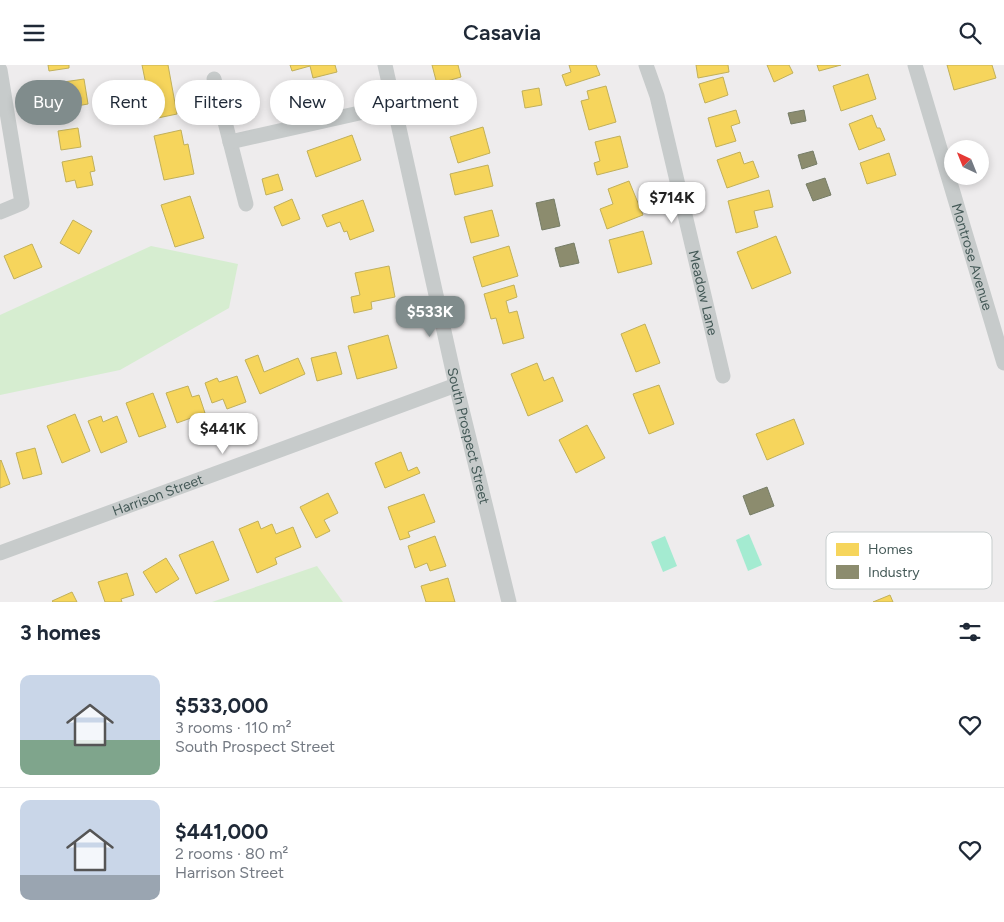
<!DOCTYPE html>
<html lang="en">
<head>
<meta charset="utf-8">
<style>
	:root { --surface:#fff; --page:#f2f2f3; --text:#1f2937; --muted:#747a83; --line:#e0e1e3; --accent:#808c8c }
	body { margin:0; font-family:Figtree,sans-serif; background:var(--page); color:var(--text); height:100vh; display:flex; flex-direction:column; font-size:19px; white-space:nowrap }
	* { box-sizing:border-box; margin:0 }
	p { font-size:16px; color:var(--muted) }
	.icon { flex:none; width:28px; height:28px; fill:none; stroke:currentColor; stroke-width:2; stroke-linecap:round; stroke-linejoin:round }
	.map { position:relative; height:537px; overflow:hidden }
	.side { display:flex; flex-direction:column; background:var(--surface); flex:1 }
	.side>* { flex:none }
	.top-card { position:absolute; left:15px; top:15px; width:500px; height:45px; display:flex; gap:10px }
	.needle { width:32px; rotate:317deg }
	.tools { position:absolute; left:944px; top:75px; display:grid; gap:10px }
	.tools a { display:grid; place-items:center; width:45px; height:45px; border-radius:50%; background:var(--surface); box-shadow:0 2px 8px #0003; font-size:25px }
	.price { position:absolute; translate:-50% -42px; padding:0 11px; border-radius:10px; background:#fff; color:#222; font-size:16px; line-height:32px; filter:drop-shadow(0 1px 2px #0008) }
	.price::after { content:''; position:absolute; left:50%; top:30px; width:15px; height:11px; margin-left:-8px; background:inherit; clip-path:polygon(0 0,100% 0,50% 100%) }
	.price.on { background:var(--accent); color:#fff }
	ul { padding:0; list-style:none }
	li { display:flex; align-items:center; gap:15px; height:125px; padding:0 20px }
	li+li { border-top:1px solid var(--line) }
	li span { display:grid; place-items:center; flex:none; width:140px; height:100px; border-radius:10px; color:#555 }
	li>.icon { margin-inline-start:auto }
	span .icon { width:60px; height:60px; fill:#fffc; stroke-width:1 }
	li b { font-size:21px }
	h2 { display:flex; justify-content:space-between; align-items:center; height:60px; padding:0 20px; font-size:21px }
	.chip { padding:0 18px; border-radius:22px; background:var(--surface); box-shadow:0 2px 8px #0003; font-size:18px; line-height:45px }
	.chip.on { background:var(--accent); color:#fff }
	header { display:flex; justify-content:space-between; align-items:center; height:65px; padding:0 20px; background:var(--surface); font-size:22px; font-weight:600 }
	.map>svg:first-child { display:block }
</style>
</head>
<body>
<header><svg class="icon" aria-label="menu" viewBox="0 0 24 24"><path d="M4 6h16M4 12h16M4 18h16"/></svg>Casavia<svg class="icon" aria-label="search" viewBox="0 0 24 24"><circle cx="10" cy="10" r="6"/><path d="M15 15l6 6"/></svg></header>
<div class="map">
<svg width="1004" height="537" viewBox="0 0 1004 537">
	<rect width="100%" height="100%" fill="#eeeced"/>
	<!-- green -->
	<g fill="#d6edd0">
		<path d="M151 181 238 199 229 243 120 305 0 330V250Z"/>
		<path d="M317 501 343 537H212Z"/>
	</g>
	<!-- water -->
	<g fill="#a4ebd1">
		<path d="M749 469 762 500 748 506 736 475Z"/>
		<path d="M665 471 677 501 663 507 651 477Z"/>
	</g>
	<!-- homes -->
	<g fill="#f6d55c" stroke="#c1b05a">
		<path d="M48 0H69V3L49 6Z"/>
		<path d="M142 0H168L177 49 153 54Z"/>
		<path d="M290 0H335L337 7 313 13 310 1 292 6Z"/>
		<path d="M432 0H458L461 12 437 19Z"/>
		<path d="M569 0H596L600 10 566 21 562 10 571 7Z"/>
		<path d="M696 0H728L729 7 698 13Z"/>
		<path d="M767 0H789L793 8 774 17Z"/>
		<path d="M817 0H841L819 6Z"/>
		<path d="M947 0H992L996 13 954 25Z"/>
		<path d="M868 9 876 34 841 46 833 21Z"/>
		<path d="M723 12 728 30 705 38 699 19Z"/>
		<path d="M84 14 88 39 54 45 50 19Z"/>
		<path d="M462 20 469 41 458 46 459 51 447 55 438 28Z"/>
		<path d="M606 21 616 57 589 65 581 36 589 34 587 26Z"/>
		<path d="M539 23 542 40 525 43 522 26Z"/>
		<path d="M736 45 740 58 731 61 736 76 716 82 708 53Z"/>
		<path d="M872 50 877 63H880L885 75 859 85 849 59Z"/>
		<path d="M483 62 490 88 458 98 450 72Z"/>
		<path d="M78 63 81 82 61 85 58 66Z"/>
		<path d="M181 65 184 80 188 79 194 109 164 115 154 71Z"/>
		<path d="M352 70 361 95 316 112 307 86Z"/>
		<path d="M620 71 628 102 597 110 594 98 600 96 595 77Z"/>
		<path d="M740 87 744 99 753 96 759 112 727 123 717 95Z"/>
		<path d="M889 88 896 110 867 119 860 98Z"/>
		<path d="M92 91 95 106 90 107 93 120 77 123 75 115 66 117 62 97Z"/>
		<path d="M488 100 493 121 455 130 450 109Z"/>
		<path d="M278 109 283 125 266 130 262 114Z"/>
		<path d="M629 116 643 150 607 164 600 144 613 139 608 124Z"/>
		<path d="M769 125 773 142 754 146 758 162 736 168 728 136Z"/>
		<path d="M190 131 204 173 175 182 161 140Z"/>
		<path d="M292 134 300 154 282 161 274 142Z"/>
		<path d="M363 135 374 166 350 175 347 166 344 167 340 157 327 162 322 150Z"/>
		<path d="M492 145 499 171 471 178 464 152Z"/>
		<path d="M73 155 92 166 79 189 60 178Z"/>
		<path d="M643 166 652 199 618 208 609 175Z"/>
		<path d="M776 171 791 208 752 224 737 187Z"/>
		<path d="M32 179 42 202 14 214 4 191Z"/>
		<path d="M509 181 518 211 482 222 473 192Z"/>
		<path d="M389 201 395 232 371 237 372 244 354 248 351 232 360 230 355 208Z"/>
		<path d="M514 220 517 232 506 236 509 248 517 246 524 273 503 279 496 253 491 254 484 229Z"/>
		<path d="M645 259 660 298 636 307 621 269Z"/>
		<path d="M388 270 397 303 357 314 348 281Z"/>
		<path d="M336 287 342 309 317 316 311 293Z"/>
		<path d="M258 290 264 307 298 293 305 309 260 329 245 295Z"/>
		<path d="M537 298 544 316 553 312 563 336 528 351 511 309Z"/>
		<path d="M237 311 246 337 227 344 223 334 212 338 205 318 217 313 219 317Z"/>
		<path d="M659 320 674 359 649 369 633 329Z"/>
		<path d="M188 321 192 332 199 330 205 348 177 358 166 328Z"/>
		<path d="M153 328 166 362 139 372 126 338Z"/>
		<path d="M75 349 90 386 62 398 47 361Z"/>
		<path d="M101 351 103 357 117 351 127 377 101 388 88 356Z"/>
		<path d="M794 354 804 379 767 395 756 369Z"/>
		<path d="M587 360 605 393 576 408 559 375Z"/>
		<path d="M35 383 42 409 23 414 16 388Z"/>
		<path d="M401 387 408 406 417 402 420 408 385 423 375 398Z"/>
		<path d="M1 395 10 419 0 423V396Z"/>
		<path d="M328 428 338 448 324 455 330 466 316 473 300 442Z"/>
		<path d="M424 429 435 457 408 467 410 472 400 475 388 442Z"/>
		<path d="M258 456 261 464 272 459 276 469 293 462 301 482 275 493 277 499 257 508 239 464Z"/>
		<path d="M435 471 446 501 430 506 427 498 415 503 408 481Z"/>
		<path d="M213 476 229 515 196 529 179 490Z"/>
		<path d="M166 493 179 514 156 528 143 507Z"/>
		<path d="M127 508 134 530 121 534 122 537H105L98 517Z"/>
		<path d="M448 513 455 537H426L421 521Z"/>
		<path d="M72 527 77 537H53L52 536Z"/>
		<path d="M890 530 893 537H873Z"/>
	</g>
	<!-- industry -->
	<g fill="#8c8c6e" stroke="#767d67">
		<path d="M804 45 806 56 791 59 788 48Z"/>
		<path d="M813 86 817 99 802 104 798 90Z"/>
		<path d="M825 113 831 130 813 136 806 119Z"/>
		<path d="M554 134 560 161 542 165 536 138Z"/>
		<path d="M574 178 579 198 560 202 555 183Z"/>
		<path d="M767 422 774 441 750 450 743 431Z"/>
	</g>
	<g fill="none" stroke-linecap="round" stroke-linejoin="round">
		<!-- street -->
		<g stroke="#c7cbcb" stroke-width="15">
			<path id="s1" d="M385 0 456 320 509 537"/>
			<path id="s2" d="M646 0 657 31 723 311"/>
			<path id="s3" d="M915 0 1004 298"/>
			<path d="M0 5 22 138 0 147"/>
			<path d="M214 14 246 139"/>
			<path d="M230 77 395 40"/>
			<path id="s4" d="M0 488 456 320"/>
		</g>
	</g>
	<g text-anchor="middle" stroke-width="5" stroke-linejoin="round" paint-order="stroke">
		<!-- street labels -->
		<g font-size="14" fill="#445957" stroke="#fff">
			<text dy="5" stroke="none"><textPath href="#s3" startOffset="200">Montrose Avenue</textPath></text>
			<text dy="5" stroke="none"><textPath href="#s2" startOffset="235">Meadow Lane</textPath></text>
			<text dy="5" stroke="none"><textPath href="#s1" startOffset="380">South Prospect Street</textPath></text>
			<text dy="5" stroke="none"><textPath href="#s4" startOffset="168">Harrison Street</textPath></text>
		</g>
	</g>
	<!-- legend -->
	<rect x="826" y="467" width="166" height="57" rx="8" fill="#fff" stroke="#c7cdcd" stroke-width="1"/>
	<rect x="836" y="478" width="23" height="13" fill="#f6d55c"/>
	<rect x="836" y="500" width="23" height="14" fill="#8c8c6e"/>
	<g font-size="14" fill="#445957">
		<text x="868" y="489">Homes</text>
		<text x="868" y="512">Industry</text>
	</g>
</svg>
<div class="tools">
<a><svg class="needle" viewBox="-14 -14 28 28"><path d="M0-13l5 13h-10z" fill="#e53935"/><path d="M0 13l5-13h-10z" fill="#747a83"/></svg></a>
</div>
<b class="price" style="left:672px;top:159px">$714K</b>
<b class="price on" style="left:430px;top:273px">$533K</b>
<b class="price" style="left:223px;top:390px">$441K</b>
<div class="top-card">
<a class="chip on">Buy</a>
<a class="chip">Rent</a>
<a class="chip">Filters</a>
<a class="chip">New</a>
<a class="chip">Apartment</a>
</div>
</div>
<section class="side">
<h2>3 homes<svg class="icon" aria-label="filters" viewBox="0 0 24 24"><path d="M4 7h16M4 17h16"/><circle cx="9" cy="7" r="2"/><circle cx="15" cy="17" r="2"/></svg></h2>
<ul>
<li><span style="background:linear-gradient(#c9d6e8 65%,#7fa58c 0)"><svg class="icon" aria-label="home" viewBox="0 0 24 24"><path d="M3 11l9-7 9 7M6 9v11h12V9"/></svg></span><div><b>$533,000</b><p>3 rooms · 110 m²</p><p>South Prospect Street</p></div><svg class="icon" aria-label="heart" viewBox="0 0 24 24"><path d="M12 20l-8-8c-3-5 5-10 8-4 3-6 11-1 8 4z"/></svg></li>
<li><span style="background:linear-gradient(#c9d6e8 75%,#9aa5b1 0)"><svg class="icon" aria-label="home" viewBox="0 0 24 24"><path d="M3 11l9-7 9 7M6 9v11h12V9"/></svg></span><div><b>$441,000</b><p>2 rooms · 80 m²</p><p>Harrison Street</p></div><svg class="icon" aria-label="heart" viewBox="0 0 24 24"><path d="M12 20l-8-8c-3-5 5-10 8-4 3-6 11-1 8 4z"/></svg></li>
</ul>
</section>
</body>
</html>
